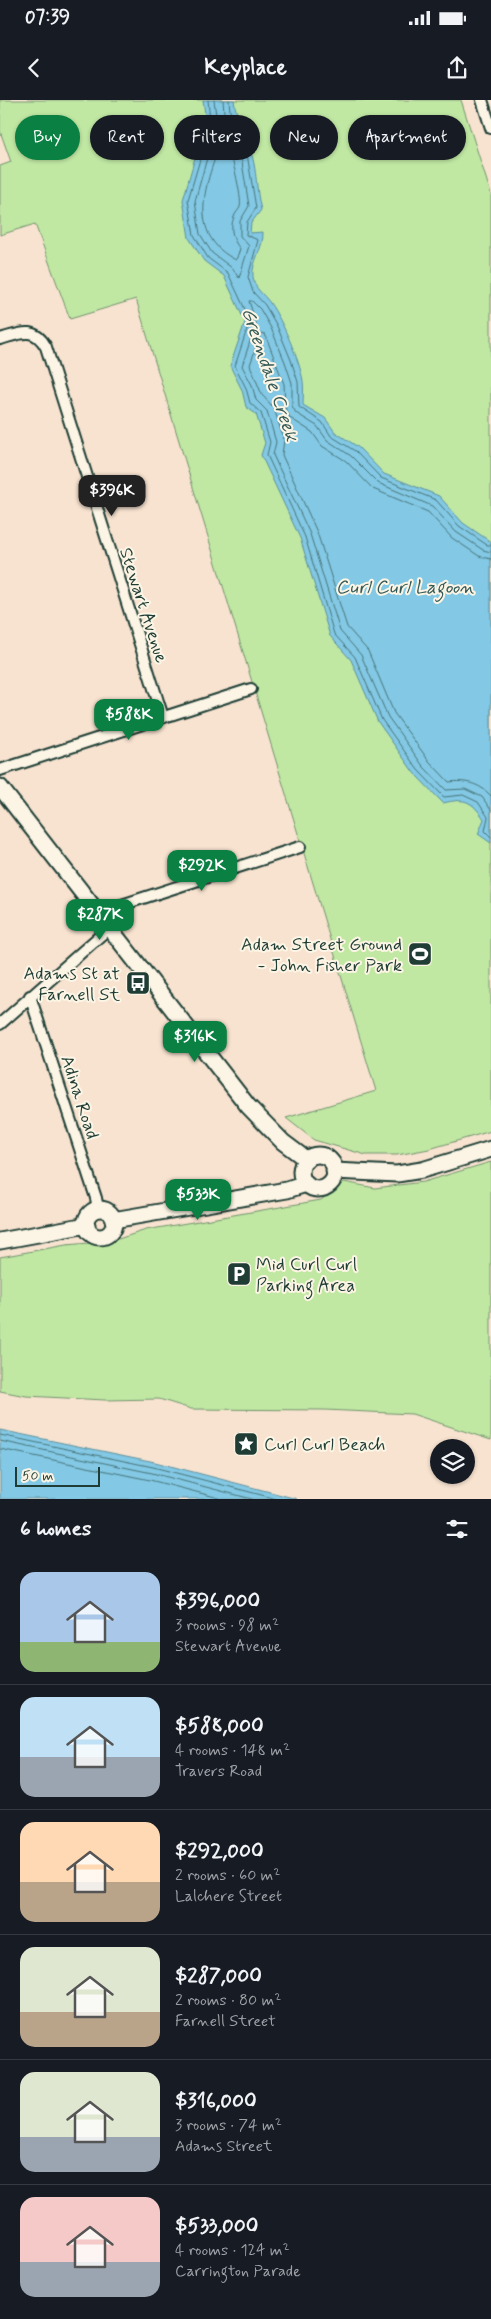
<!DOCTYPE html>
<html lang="en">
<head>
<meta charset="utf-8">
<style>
	:root { --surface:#171b24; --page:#242831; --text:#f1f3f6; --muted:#9ea1a6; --line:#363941; --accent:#0b8043 }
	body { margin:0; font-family:Mynerve,sans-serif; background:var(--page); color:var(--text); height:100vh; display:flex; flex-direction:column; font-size:19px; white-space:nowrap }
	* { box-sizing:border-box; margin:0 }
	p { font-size:16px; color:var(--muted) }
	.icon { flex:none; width:28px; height:28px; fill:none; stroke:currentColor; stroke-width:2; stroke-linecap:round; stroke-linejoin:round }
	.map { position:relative; height:1399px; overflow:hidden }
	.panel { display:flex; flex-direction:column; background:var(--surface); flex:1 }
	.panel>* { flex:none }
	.guide { position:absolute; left:15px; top:15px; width:461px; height:45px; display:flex; gap:10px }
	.tools { position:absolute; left:430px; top:1339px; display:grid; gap:10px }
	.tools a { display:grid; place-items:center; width:45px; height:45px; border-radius:50%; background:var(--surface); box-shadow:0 1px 4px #0004; font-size:25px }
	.scale { position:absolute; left:15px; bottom:12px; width:85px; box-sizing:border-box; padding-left:5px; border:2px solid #1f3d34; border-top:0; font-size:14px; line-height:18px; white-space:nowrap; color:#1f3d34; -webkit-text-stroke:4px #fcf5e5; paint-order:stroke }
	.price { position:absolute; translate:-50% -42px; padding:0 11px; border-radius:10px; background:var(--accent); color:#fff; font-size:16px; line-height:32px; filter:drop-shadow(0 1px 2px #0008) }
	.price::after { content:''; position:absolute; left:50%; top:30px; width:15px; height:11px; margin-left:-8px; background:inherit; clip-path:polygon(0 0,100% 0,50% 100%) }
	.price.selected { background:#222; color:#fff }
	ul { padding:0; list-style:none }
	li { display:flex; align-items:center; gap:15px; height:125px; padding:0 20px }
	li+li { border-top:1px solid var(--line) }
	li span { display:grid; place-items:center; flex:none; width:140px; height:100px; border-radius:15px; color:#555 }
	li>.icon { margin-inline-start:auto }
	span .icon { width:60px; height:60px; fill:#fffc; stroke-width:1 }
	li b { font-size:21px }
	h2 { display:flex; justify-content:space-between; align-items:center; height:60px; padding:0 20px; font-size:21px }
	.tag { padding:0 18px; border-radius:22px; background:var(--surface); box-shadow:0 1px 4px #0004; font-size:18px; line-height:45px }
	.tag.selected { background:var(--accent); color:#fff }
	.status { display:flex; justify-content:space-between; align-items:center; height:35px; padding:0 25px; background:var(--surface); direction:ltr }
	.status svg { height:14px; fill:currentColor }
	header { display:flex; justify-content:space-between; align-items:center; height:65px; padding:0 20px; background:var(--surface); font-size:22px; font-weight:800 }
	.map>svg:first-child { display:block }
</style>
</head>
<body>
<div class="status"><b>07:39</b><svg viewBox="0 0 49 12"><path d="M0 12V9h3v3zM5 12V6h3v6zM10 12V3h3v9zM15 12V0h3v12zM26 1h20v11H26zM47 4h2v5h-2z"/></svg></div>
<header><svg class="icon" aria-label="back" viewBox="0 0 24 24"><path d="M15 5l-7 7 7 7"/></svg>Keyplace<svg class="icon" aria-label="share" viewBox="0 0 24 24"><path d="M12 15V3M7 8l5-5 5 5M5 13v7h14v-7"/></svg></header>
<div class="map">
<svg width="491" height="1399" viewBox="0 0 491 1399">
	<rect width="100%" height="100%" fill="#f8e3d0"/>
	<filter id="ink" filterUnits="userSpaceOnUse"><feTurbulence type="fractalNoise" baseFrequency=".02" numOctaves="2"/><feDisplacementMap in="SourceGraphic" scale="10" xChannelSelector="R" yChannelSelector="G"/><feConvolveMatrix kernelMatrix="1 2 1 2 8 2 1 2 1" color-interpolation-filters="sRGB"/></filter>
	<g filter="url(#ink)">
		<!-- green -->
		<g fill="#c0e8a3" stroke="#70926c">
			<path d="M0 0H461L491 94V1031L429 1049 397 1055H366L314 1040 286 1018 376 991 136 199 70 219 35 124 0 135V66L11 62 0 31Z"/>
			<path d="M491 1062V1340L412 1314 325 1310 191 1309 159 1299 105 1300 26 1296 0 1291V1157L66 1145 112 1141 146 1130 321 1100 344 1082 375 1088 423 1082Z"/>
		</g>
		<!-- water -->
		<g fill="#83c8e4" stroke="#5b909e">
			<path d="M203 0H234C236 18 246 34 251 52 257 70 256 91 261 110L251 123 250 133 263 132C264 148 251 162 253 177 255 190 263 193 270 203 282 220 300 261 303 281 304 289 303 297 303 305L325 318 335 332 358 347 384 374 439 396 463 423 491 442V743L478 734 484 719C471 700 465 698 443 703L414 673 378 622 351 560 330 536 300 438 261 355 265 343 256 314 246 307 242 290 230 266 245 222 224 176 204 161 189 138 183 100 196 54 207 28Z"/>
			<path d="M0 1330 155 1362 297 1399H0Z"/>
		</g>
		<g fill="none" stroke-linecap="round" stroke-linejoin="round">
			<!-- shore -->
			<g stroke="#47757a" stroke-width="1">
				<path d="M208 0 211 30 201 56 188 100 194 135 208 158 228 173 250 220 235 266 246 288 250 303 261 313 270 342 267 355 305 437 334 534 355 557 382 620 418 670 444 697 463 695 478 702 488 717 485 731 491 737"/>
				<path d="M214 0 218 31 207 58 195 101 200 134 212 153 232 168 239 178 249 146 240 136V121L249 106 241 56 224 13 223 0"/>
				<path d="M229 0 230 11 247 54 256 108 247 122 246 135 258 140 248 177 253 192 265 205 277 226 291 260 298 282 299 307 322 322 331 336 355 351 381 378 436 400 459 426 487 445H491"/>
				<path d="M225 39C230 46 243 100 240 107 239 110 235 113 234 117 229 129 233 140 240 149L236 160C185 135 206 81 222 40Z"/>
				<path d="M491 452 483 450 456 432 432 406 378 383 351 356 327 340 317 326 296 313 292 306V283L285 262 271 228 260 209 252 201H249L256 223 242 266 252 285 256 300 267 311 276 342 273 355 310 434 340 531 361 555 388 617 423 666 446 690 465 689 482 697 491 710"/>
				<path d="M491 459 479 456 452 438 428 412 373 389 346 361 322 346 312 332 290 318 285 307 284 284 265 234 261 233 250 265 262 295 274 308 284 340 282 355 317 432 347 527 368 551 394 613 429 661 449 682C464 680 480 683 491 696"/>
				<path d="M0 1335 153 1367 277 1399"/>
				<path d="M0 1341 152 1373 252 1399"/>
				<path d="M0 1349 150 1380 223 1399"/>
			</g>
			<defs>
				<g id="street">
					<path d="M482 0 491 28"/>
					<path d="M0 239C19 234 34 225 46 247L163 617"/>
					<path d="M0 670 251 589"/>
					<path d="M97 813 300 747"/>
					<path d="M30 896 96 1098 98 1109"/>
					<path d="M0 924 109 828"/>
				</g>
				<g id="secondary">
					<path d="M0 687 248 1006 283 1042 307 1060"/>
					<circle cx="318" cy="1072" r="17"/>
					<path d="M334 1071 397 1074 422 1070 491 1049"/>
					<circle cx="100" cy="1123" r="14"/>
					<path d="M113 1120 287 1090 306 1084"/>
					<path d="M0 1141 87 1125"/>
				</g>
			</defs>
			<!-- street casing -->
			<use href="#street" stroke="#1f3d34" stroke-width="14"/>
			<!-- secondary casing -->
			<use href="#secondary" stroke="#1f3d34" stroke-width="19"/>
			<!-- street -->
			<use href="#street" stroke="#fcf5e5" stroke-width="10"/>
			<!-- secondary -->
			<use href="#secondary" stroke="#fcf5e5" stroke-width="15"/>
		</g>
	</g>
	<!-- icons -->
	<defs>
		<symbol id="stadium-square" viewBox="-11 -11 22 22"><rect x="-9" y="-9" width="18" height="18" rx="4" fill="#1f3d34" stroke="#fcf5e5"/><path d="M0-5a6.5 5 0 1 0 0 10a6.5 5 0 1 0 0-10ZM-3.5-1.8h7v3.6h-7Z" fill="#fff"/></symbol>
		<symbol id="bus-square" viewBox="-11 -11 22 22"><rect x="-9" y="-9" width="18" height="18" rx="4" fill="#1f3d34" stroke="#fcf5e5"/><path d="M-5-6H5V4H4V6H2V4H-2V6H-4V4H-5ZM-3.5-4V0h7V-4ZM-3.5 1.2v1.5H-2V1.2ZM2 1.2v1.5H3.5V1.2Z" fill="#fff"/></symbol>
		<symbol id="parking-square" viewBox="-11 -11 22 22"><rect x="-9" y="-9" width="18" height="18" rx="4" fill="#1f3d34" stroke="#fcf5e5"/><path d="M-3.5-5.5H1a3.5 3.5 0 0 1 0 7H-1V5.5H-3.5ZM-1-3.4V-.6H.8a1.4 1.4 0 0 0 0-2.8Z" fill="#fff"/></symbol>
		<symbol id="sight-square" viewBox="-11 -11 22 22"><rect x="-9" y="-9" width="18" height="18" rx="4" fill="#1f3d34" stroke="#fcf5e5"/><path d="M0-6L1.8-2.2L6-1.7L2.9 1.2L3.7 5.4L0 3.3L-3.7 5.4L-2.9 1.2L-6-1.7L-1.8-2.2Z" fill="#fff"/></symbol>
	</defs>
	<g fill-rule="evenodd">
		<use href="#stadium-square" x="406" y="840" width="28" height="28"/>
		<use href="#bus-square" x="124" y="869" width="28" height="28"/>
		<use href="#parking-square" x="225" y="1160" width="28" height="28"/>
		<use href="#sight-square" x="232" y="1330" width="28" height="28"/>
	</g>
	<g text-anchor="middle" stroke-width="4" stroke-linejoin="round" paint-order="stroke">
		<!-- street labels -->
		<g font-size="18" fill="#1f3d34" stroke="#fcf5e5">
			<text transform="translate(144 505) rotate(72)" y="6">Stewart Avenue</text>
			<text transform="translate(80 997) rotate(72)" y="6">Adina Road</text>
		</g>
		<!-- poi labels -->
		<g font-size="18" fill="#1f3d34" stroke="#fcf5e5" text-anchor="end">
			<text x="402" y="850">Adam Street Ground<tspan x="402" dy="21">- John Fisher Park</tspan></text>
			<text x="120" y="879">Adams St at<tspan x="120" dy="21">Farnell St</tspan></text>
			<text x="256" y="1170" text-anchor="start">Mid Curl Curl<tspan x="256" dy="21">Parking Area</tspan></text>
			<text x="264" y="1350" text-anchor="start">Curl Curl Beach</text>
		</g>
		<!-- water labels -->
		<g font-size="19" font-style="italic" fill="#335957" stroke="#fcf5e5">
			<text transform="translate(271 274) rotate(71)" y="7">Greendale Creek</text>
			<text x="405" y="493">Curl Curl Lagoon</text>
		</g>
	</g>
</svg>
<div class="tools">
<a><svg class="icon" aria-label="layers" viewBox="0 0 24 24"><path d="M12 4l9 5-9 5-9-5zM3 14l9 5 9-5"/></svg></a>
</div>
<div class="scale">50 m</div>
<b class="price selected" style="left:112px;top:417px">$396K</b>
<b class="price" style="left:129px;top:641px">$588K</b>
<b class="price" style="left:202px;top:792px">$292K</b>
<b class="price" style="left:100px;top:841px">$287K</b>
<b class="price" style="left:195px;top:963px">$316K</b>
<b class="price" style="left:198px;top:1121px">$533K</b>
<div class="guide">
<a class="tag selected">Buy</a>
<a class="tag">Rent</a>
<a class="tag">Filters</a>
<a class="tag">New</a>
<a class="tag">Apartment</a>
</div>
</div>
<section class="panel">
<h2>6 homes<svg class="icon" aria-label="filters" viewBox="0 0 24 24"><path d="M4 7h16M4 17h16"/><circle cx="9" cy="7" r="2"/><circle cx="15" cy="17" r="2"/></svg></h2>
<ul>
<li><span style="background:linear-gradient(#a9c7e8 70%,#8fb573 0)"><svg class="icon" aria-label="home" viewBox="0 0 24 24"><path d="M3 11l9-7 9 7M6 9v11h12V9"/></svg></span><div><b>$396,000</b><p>3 rooms · 98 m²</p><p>Stewart Avenue</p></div></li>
<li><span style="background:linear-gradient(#bfe0f5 60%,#9aa5b1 0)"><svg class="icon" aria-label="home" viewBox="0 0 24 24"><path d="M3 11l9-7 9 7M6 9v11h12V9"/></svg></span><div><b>$588,000</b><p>4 rooms · 148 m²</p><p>Travers Road</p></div></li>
<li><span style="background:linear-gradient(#ffd9b3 60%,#b9a48a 0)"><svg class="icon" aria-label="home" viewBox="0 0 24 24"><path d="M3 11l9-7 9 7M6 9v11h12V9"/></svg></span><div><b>$292,000</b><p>2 rooms · 60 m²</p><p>Lalchere Street</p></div></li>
<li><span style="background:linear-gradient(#dfe7d0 65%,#b9a48a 0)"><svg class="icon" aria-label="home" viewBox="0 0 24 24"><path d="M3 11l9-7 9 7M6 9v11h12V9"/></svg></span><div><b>$287,000</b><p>2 rooms · 80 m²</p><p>Farnell Street</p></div></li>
<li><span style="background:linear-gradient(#dfe7d0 65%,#9aa5b1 0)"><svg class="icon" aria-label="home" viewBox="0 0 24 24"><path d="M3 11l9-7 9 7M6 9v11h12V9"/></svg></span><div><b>$316,000</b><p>3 rooms · 74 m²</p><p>Adams Street</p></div></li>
<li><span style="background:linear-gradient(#f6c9c9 65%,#9aa5b1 0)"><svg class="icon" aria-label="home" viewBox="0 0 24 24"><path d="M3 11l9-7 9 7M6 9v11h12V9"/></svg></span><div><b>$533,000</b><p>4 rooms · 124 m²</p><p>Carrington Parade</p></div></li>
</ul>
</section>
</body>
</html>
